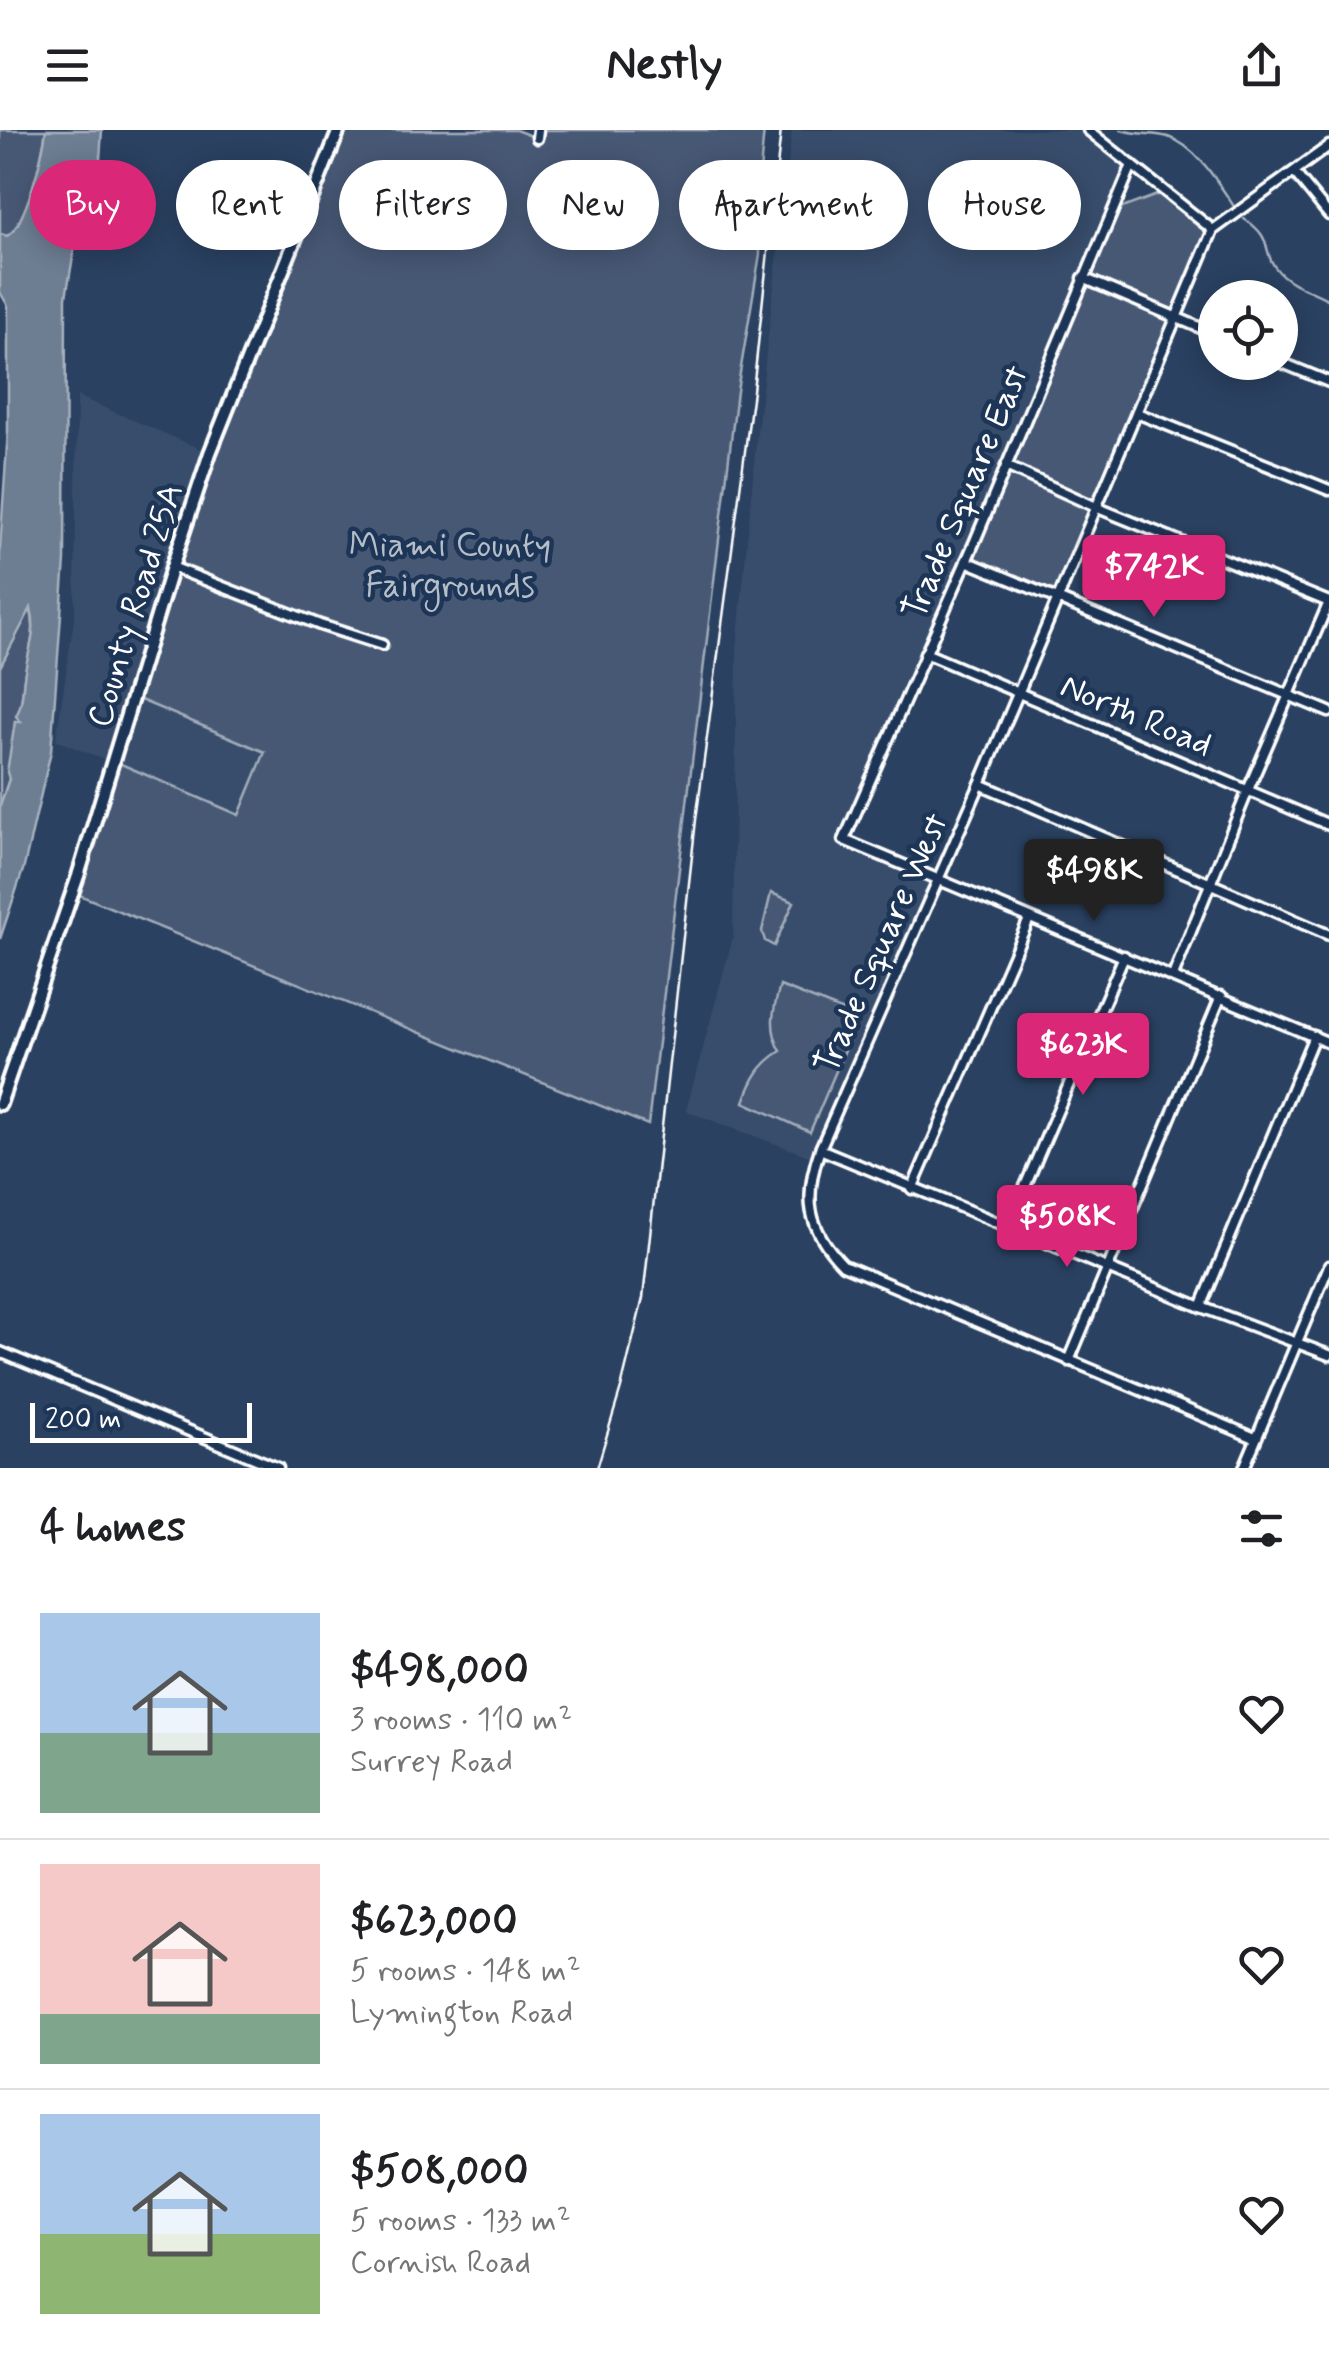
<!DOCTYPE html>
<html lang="en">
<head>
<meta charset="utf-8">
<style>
	:root { --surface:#fff; --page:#f2f2f2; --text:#202124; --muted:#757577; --line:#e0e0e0; --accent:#db2777 }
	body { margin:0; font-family:Mynerve,sans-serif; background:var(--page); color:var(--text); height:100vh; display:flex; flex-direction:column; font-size:38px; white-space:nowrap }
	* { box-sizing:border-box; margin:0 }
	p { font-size:32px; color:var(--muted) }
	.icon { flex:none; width:55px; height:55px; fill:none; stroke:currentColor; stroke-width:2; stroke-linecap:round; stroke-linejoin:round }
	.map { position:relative; height:1338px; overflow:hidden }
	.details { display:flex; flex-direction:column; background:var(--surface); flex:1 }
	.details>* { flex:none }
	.banner { position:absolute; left:30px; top:30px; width:1270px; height:90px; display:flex; gap:20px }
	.buttons { position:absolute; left:1198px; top:150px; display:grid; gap:20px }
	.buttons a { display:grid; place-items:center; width:100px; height:100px; border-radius:50%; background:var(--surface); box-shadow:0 5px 25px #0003; font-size:50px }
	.scale { position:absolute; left:30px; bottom:25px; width:222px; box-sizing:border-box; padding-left:10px; border:5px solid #fff; border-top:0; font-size:28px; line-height:35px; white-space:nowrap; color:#fff; -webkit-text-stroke:8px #1d3557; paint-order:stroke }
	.price { position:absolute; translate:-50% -85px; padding:0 22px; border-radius:10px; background:var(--accent); color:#fff; font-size:32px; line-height:65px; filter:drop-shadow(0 2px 5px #0008) }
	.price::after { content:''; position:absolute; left:50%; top:60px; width:30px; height:22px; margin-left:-15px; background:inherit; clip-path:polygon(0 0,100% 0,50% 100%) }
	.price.active { background:#222; color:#fff }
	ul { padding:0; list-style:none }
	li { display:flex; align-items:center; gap:30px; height:250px; padding:0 40px }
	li+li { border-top:2px solid var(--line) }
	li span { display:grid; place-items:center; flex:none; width:280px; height:200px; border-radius:0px; color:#555 }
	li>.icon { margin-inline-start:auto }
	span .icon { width:120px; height:120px; fill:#fffc; stroke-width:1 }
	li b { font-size:42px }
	h2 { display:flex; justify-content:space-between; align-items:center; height:120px; padding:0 40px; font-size:42px }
	.tag { padding:0 35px; border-radius:45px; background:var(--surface); box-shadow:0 5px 25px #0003; font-size:35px; line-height:90px }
	.tag.active { background:var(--accent); color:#fff }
	header { display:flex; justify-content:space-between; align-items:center; height:130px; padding:0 40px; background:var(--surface); font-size:45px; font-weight:700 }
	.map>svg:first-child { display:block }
</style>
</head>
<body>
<header><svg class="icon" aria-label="menu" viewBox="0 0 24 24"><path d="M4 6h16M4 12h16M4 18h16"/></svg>Nestly<svg class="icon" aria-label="share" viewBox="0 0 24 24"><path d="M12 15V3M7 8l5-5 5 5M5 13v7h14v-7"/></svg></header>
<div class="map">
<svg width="1329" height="1338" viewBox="0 0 1329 1338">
	<rect width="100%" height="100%" fill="#2a4161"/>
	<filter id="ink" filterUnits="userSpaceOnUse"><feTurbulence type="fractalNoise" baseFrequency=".01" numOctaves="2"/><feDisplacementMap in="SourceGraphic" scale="20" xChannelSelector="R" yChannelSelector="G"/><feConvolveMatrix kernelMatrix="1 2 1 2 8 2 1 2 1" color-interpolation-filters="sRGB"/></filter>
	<g filter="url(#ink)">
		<!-- built -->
		<g fill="#394e6c">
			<path d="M792 0H1088L1132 35 844 710 937 750 817 1029 686 981 733 807 737 519 757 303Z"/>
			<path d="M77 266 210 323 266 621 240 685 56 610 75 483Z"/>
		</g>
		<!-- green -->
		<g fill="#465975" stroke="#a2acba" stroke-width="2.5">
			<path d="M0 0H46C43 23 26 96 7 106L0 104Z"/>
			<path d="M339 0H516L536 8 538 0H764L758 63 760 124 737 261 648 995 72 762 114 631 239 685 265 622 133 567 172 437Z"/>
			<path d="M1165 62 1213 100 1057 472 966 431 1106 96 1122 78Z"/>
			<path d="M30 478C38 501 28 523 24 548 22 562 23 573 17 586L21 592H15L9 649 0 676V537Z"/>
			<path d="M771 763 794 772 774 816 765 811 762 801Z"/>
			<path d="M780 856 859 887 810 1002 744 972C752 949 760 934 781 921 768 899 773 880 780 856Z"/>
		</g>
		<!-- water -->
		<path fill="#6d7d92" stroke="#a7b1be" stroke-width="2.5" d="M46 0H102L98 59 75 115 66 167 65 430 51 621 24 737 0 809V676L9 649 7 642 15 592H21L16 586C23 574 22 563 24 548 27 521 38 505 31 478L0 537V418L8 301V176L0 162V104L7 106C26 96 43 23 46 0Z"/>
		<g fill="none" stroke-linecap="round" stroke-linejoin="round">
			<!-- stream -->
			<g stroke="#a7b1be" stroke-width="2.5">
				<path d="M1121 0C1137 5 1154 3 1168 7 1196 16 1217 51 1233 75"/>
				<path d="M1244 89C1276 109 1260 122 1279 142 1291 155 1313 161 1329 170"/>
			</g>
			<defs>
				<g id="minor">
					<path d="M1088 0 1213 100"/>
					<path d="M537 8 538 0"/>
					<path d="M1132 35 975 411 844 710 1329 913"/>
					<path d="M1294 42 1329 85"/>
					<path d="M1213 100 980 654 820 1019C803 1068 807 1098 843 1135L1255 1308"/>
					<path d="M1213 100 1329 16"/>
					<path d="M1083 148 1215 204"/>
					<path d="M1280 232 1329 252"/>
					<path d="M1137 283 1329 360"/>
					<path d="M1006 336 1098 378 1329 472"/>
					<path d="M966 431 1329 582"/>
					<path d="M172 437 320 495 382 515"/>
					<path d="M925 523 1329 695"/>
					<path d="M980 654 1329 805"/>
					<path d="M1173 846 1248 660 1329 472"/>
					<path d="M820 1019 1201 1177 1329 1225"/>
					<path d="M912 1059 1029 789"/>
					<path d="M1008 1096 1124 826"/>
					<path d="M1201 1177 1314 906"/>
					<path d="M0 1222 278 1338"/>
					<path d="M1069 1231 1221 866"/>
					<path d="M1244 1338 1329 1136"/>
				</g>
				<path id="secondary" d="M0 974 78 746 172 437 210 323 339 0"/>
			</defs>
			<!-- minor casing -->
			<use href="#minor" stroke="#fff" stroke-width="15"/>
			<!-- secondary casing -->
			<use href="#secondary" stroke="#fff" stroke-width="18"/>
			<!-- minor -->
			<use href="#minor" stroke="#1d3557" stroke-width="8"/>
			<!-- secondary -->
			<use href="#secondary" stroke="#1d3557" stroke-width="10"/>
			<!-- rail -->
			<path stroke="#fff" stroke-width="2.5" d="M597 1338 621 1258 643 1168 696 690 753 261 781 0"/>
		</g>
	</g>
	<g text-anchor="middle" stroke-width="9" stroke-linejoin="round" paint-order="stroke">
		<!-- street labels -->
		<g font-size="35" fill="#fff" stroke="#1d3557">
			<text transform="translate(964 362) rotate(-67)" y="12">Trade Square East</text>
			<text transform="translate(134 475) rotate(-73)" y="12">County Road 25A</text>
			<text transform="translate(1137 584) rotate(23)" y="12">North Road</text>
			<text transform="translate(880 813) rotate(-66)" y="12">Trade Square West</text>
		</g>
		<!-- park labels -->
		<g font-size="35" fill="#b5bdc8" stroke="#1d3557">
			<text x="450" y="426">Miami County<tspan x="450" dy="40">Fairgrounds</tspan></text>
		</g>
	</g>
</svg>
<div class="buttons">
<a><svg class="icon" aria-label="locate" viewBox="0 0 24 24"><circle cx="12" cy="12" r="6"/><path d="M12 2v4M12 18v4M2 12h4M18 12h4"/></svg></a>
</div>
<div class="scale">200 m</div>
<b class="price" style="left:1154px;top:490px">$742K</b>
<b class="price active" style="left:1094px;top:794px">$498K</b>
<b class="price" style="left:1083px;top:968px">$623K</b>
<b class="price" style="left:1067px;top:1140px">$508K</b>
<div class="banner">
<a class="tag active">Buy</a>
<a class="tag">Rent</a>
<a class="tag">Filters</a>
<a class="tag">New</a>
<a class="tag">Apartment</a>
<a class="tag">House</a>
</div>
</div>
<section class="details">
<h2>4 homes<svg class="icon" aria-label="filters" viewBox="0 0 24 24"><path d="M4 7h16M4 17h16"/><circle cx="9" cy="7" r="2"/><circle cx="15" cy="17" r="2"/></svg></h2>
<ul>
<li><span style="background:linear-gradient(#a9c7e8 60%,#7fa58c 0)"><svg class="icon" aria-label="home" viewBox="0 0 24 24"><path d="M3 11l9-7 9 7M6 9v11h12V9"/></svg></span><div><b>$498,000</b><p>3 rooms · 110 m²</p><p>Surrey Road</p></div><svg class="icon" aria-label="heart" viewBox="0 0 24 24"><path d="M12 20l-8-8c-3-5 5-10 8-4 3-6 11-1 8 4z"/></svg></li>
<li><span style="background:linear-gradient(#f6c9c9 75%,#7fa58c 0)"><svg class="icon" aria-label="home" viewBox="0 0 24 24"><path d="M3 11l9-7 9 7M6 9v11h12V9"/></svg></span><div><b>$623,000</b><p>5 rooms · 148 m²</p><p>Lymington Road</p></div><svg class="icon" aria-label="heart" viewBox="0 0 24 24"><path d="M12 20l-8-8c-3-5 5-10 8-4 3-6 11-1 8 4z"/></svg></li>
<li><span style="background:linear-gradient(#a9c7e8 60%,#8fb573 0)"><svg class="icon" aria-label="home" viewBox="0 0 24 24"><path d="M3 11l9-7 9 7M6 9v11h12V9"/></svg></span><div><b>$508,000</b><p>5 rooms · 133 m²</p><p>Cornish Road</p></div><svg class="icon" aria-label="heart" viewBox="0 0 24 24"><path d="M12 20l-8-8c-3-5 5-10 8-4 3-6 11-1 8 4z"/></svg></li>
</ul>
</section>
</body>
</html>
